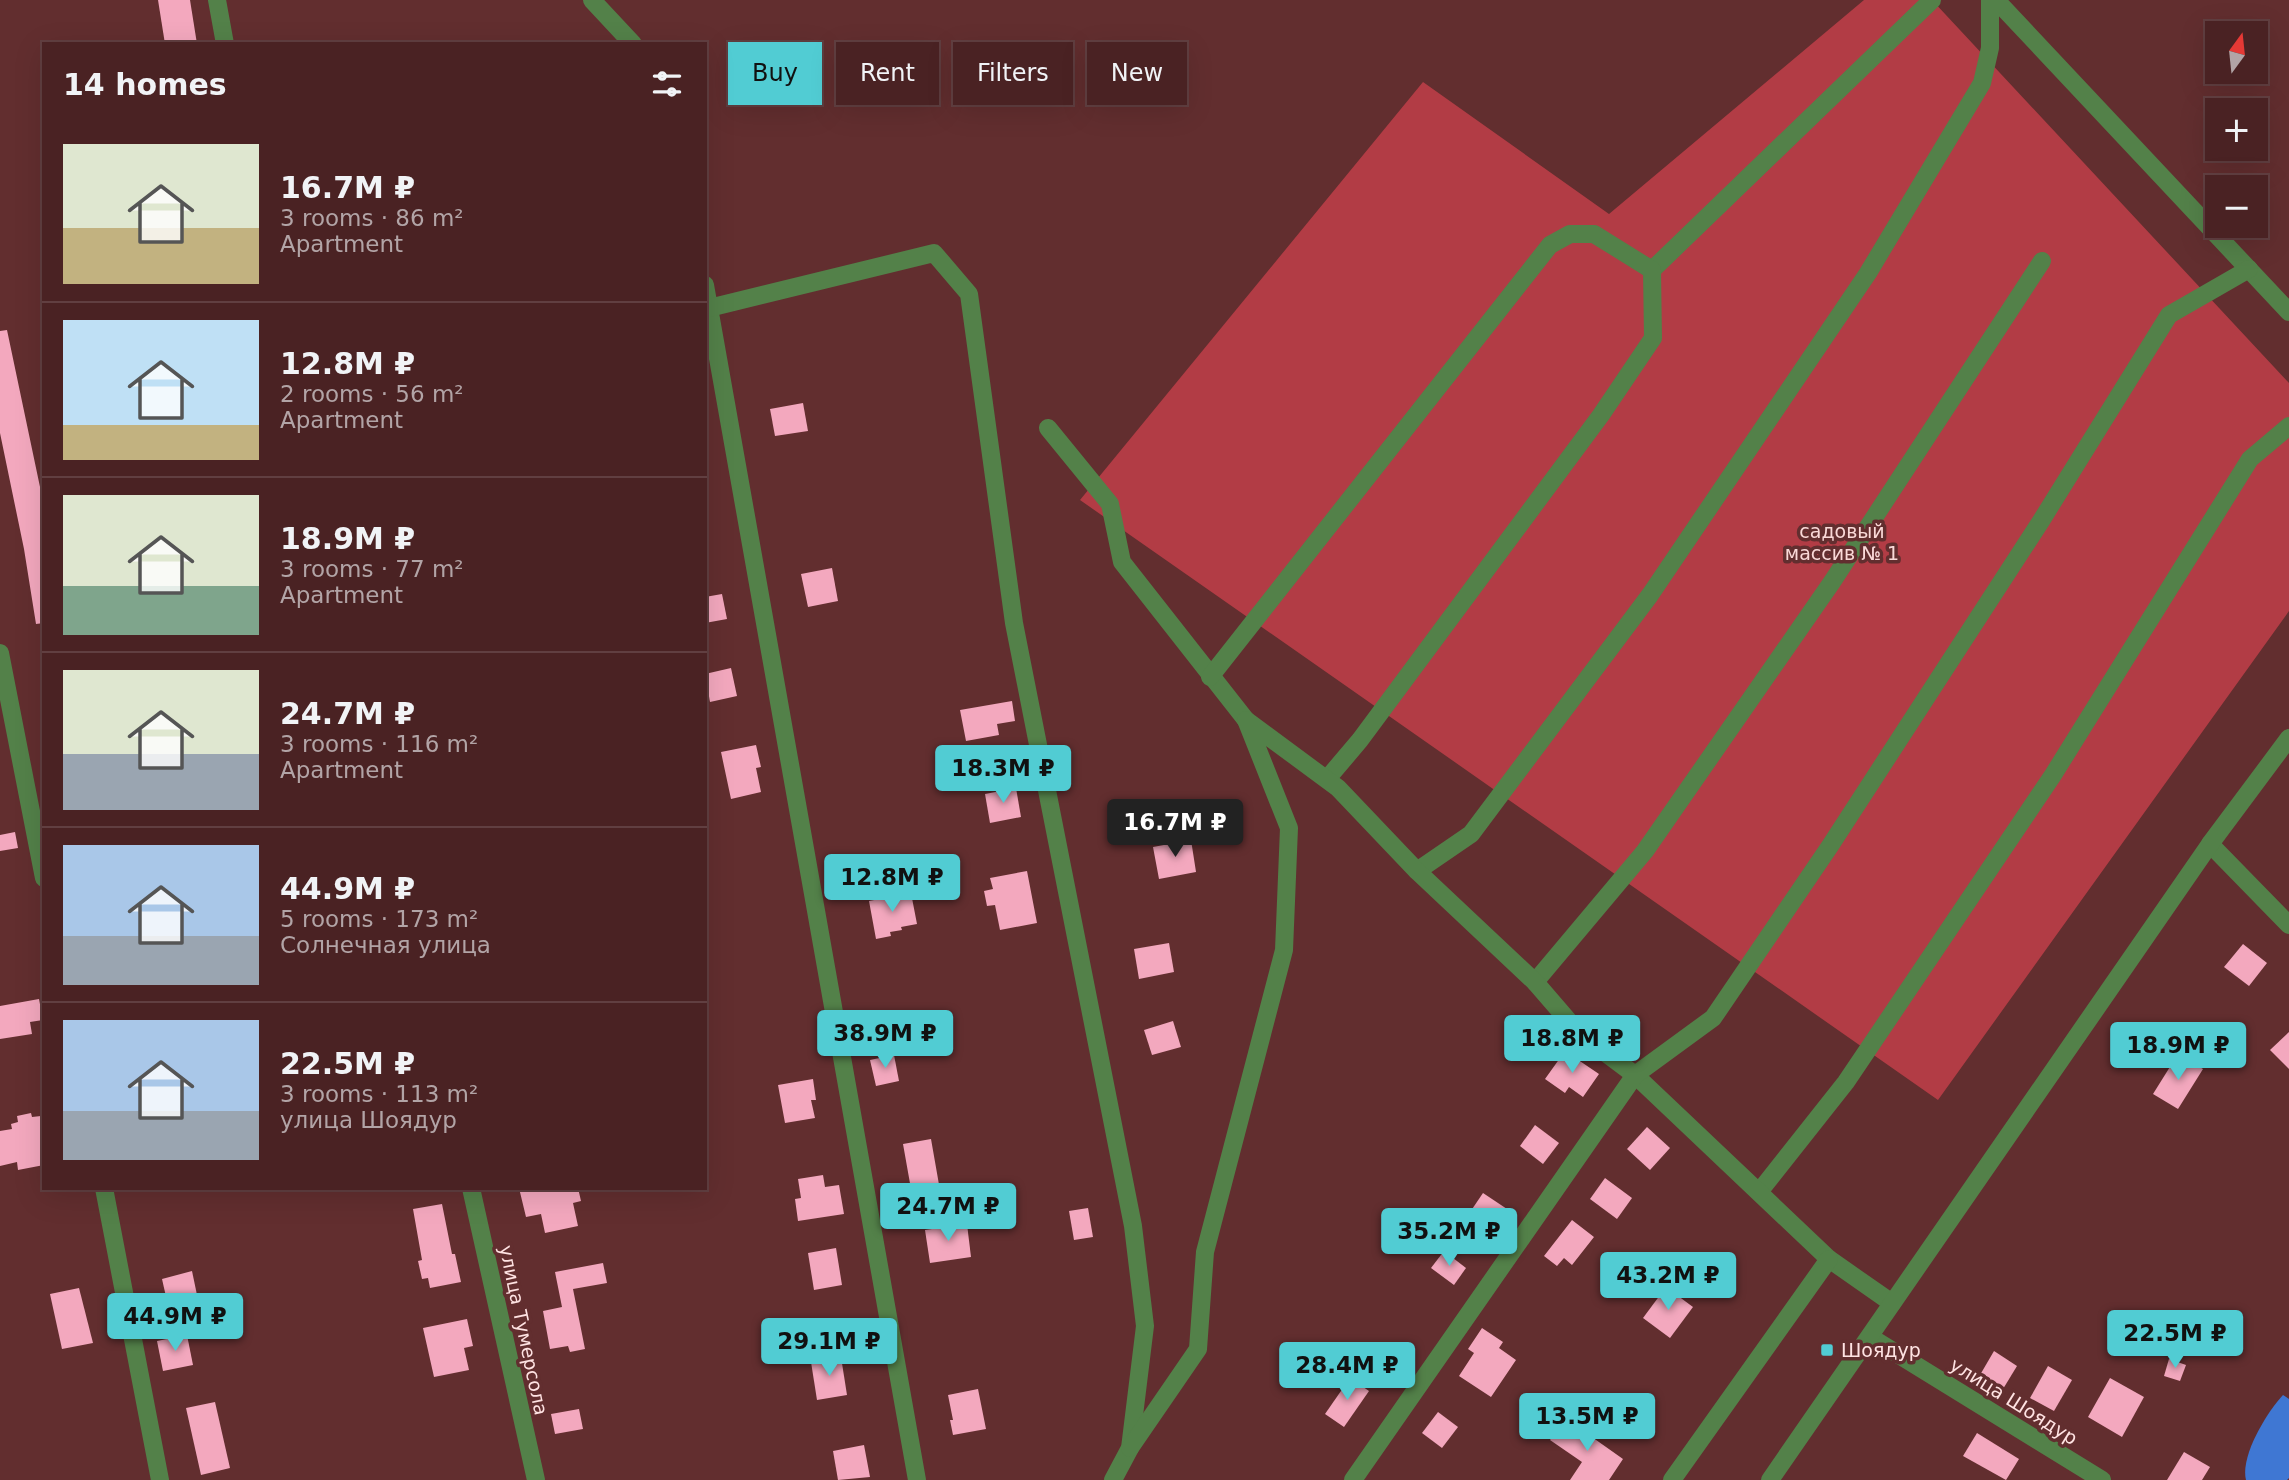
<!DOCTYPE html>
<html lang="en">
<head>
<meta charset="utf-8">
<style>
	:root { --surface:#4a2223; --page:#542f30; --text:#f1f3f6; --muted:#b2a4a6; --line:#613f41; --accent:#51ccd3 }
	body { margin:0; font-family:"DejaVu Sans",sans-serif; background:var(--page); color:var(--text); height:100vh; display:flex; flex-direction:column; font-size:26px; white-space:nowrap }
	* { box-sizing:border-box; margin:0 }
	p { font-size:23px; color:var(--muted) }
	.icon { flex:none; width:38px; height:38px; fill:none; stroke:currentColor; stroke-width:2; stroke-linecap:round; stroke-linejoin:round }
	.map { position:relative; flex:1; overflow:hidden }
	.sheet { position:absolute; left:42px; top:42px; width:665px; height:1148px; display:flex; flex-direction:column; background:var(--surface); border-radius:0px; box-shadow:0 7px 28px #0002,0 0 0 2px var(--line) }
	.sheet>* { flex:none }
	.banner { position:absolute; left:728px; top:42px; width:665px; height:63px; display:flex; gap:14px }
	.needle { width:46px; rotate:15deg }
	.controls { position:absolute; left:2205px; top:21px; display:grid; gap:14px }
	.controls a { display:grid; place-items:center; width:63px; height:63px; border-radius:0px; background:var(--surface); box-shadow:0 7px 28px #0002,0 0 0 2px var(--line); font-size:35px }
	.price { position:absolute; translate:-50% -60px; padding:0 16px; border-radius:7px; background:var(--accent); color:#111; font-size:23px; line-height:46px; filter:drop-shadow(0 2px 4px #0008) }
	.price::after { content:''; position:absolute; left:50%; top:42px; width:21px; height:16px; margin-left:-10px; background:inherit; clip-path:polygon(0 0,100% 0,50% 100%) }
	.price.active { background:#222; color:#fff }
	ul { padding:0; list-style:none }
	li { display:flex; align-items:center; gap:21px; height:175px; padding:0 21px }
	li+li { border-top:2px solid var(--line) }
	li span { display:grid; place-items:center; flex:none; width:196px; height:140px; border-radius:0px; color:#555 }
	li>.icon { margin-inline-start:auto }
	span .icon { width:84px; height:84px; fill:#fffc; stroke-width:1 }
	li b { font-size:30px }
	h2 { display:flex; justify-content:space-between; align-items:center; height:84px; padding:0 21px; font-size:30px }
	.pill { padding:0 24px; border-radius:0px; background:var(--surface); box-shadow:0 7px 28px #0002,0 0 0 2px var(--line); font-size:24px; line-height:63px }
	.pill.active { background:var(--accent); color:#111 }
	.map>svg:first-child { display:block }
</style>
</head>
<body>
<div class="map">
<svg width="2289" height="1480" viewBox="0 0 2289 1480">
	<rect width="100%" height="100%" fill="#622e2f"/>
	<!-- green -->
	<path fill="#b23c45" d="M1864 0H1932L2289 383V611L1938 1100 1080 500 1423 82 1609 214Z"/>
	<!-- water -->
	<path fill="#3f77d3" d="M2283 1395 2289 1399V1478L2287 1480H2246C2240 1456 2267 1412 2283 1395Z"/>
	<!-- building -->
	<g fill="#f3a8be">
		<path d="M158 0H190L197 44H165Z"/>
		<path d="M7 330 44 506V623L36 624 24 549 0 433V331Z"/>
		<path d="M803 403 808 431 775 436 770 409Z"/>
		<path d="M832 568 838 601 808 607 801 574Z"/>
		<path d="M722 594 727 619 705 623V597Z"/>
		<path d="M731 668 737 696 710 702 705 674Z"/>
		<path d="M1012 701 1015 721 997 724 999 735 966 741 960 710Z"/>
		<path d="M756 745 761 767 756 768 761 792 731 799 721 752Z"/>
		<path d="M1016 788 1021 817 990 823 985 794Z"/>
		<path d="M15 832 18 848 0 851V835Z"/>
		<path d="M1191 840 1196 872 1159 879 1153 847Z"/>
		<path d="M1027 871 1037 923 1000 930 995 905 987 906 984 891 993 889 990 878Z"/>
		<path d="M911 893 917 924 901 927 902 930 890 932 891 936 876 939 869 901Z"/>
		<path d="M1169 943 1174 972 1139 979 1134 949Z"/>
		<path d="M2243 944 2267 963 2249 986 2224 967Z"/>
		<path d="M39 999 43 1020 30 1022 32 1034 0 1039V1006Z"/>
		<path d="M1173 1021 1181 1047 1152 1055 1144 1030Z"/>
		<path d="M2289 1032V1069L2270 1050Z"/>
		<path d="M1565 1051 1599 1074 1583 1097 1569 1087 1565 1093 1545 1079Z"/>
		<path d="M2178 1054 2203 1069 2178 1109 2153 1094Z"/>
		<path d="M894 1055 899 1081 876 1086 870 1060Z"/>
		<path d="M813 1079 816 1100H811L815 1118 785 1123 778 1085Z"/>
		<path d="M31 1113 32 1117 41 1116 42 1122H44V1165L18 1170 17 1162 0 1166V1131L12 1129 11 1124 18 1122 17 1116Z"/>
		<path d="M1535 1125 1559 1143 1543 1164 1520 1146Z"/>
		<path d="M1647 1127 1670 1148 1650 1170 1627 1149Z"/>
		<path d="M931 1139 941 1196 921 1200 919 1188 911 1189 903 1144Z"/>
		<path d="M823 1175 825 1187 839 1185 844 1214 798 1221 795 1199 801 1198 798 1179Z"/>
		<path d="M1605 1178 1632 1198 1617 1219 1590 1199Z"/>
		<path d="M519 1188H578L581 1201 573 1203 578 1226 545 1233 541 1214 526 1217Z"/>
		<path d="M1483 1193 1507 1209 1487 1240 1462 1224Z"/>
		<path d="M442 1204 452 1254H455L461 1282 430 1288 428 1278 422 1279 418 1261 422 1260 413 1209Z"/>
		<path d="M1088 1208 1093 1237 1074 1240 1069 1211Z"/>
		<path d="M1572 1220 1594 1237 1572 1265 1564 1258 1557 1266 1544 1256Z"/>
		<path d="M967 1224 971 1257 930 1263 925 1230Z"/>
		<path d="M836 1248 842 1285 814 1290 808 1253Z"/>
		<path d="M1444 1251 1466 1268 1454 1285 1431 1268Z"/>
		<path d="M603 1263 607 1283 573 1289 585 1349 570 1352 568 1346 550 1349 543 1311 562 1307 555 1272Z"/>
		<path d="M192 1271 197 1295 167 1301 162 1279Z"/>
		<path d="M1666 1287 1693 1307 1670 1338 1643 1318Z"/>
		<path d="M79 1288 93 1343 62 1349 50 1294Z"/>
		<path d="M467 1319 473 1346 464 1348 469 1370 434 1377 423 1328Z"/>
		<path d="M1482 1328 1503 1342 1499 1348 1516 1360 1491 1397 1459 1376 1474 1353 1468 1349Z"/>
		<path d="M187 1335 193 1365 163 1371 157 1341Z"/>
		<path d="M1994 1351 2017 1366 2003 1389 1980 1375Z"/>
		<path d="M841 1357 847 1395 817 1400 811 1362Z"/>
		<path d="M2169 1359 2186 1365 2180 1381 2164 1376Z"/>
		<path d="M2048 1366 2072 1380 2054 1411 2030 1398Z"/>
		<path d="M1350 1378 1369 1391 1344 1427 1325 1414Z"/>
		<path d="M2110 1378 2144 1397 2122 1437 2088 1417Z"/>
		<path d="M978 1389 986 1429 953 1435 950 1420H953L948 1395Z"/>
		<path d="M215 1402 230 1468 201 1475 186 1408Z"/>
		<path d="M579 1409 583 1429 555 1434 551 1414Z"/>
		<path d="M1438 1412 1458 1427 1442 1448 1422 1433Z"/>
		<path d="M1565 1418 1623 1459 1609 1480H1570L1582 1462 1550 1440Z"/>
		<path d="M1977 1433 2019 1459 2006 1480 1963 1456Z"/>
		<path d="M864 1445 870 1477 838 1480 833 1451Z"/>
		<path d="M2184 1452 2210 1467 2202 1480H2167Z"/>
	</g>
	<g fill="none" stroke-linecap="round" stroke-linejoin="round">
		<!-- minor -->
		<g stroke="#538149" stroke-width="18">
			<path d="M217 0 225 44"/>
			<path d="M592 0 633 44"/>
			<path d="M1996 0 2289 312"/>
			<path d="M1652 270 1932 0"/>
			<path d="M705 285 917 1480"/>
			<path d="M709 308 934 253 969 294 1014 623 1133 1226 1145 1326 1130 1448 1113 1480"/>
			<path d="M1048 428 1110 504 1122 562 1246 720"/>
			<path d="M0 653 44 878"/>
			<path d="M1210 677 1550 245 1570 234H1594L1652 270 1653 338 1601 415 1360 740 1327 779"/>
			<path d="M2210 844 2289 925"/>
			<path d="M1417 871 1471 834 1650 595 1868 273 1982 83 1990 48V0"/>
			<path d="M1535 982 1645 851 1832 582 2042 261"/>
			<path d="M104 1188 160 1480"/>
			<path d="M471 1188 536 1480"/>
			<path d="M1759 1192 1846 1082 2053 775 2250 459 2289 426"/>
			<path d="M1870 1337 2102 1480"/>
			<path d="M1130 1448 1198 1349 1205 1252 1284 950 1289 828 1246 720 1338 788 1417 871 1535 982 1579 1033 1635 1075 1829 1259 1892 1303"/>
			<path d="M1353 1480 1635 1075 1713 1018 1830 846 2041 521 2169 315 2249 269"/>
			<path d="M1672 1480 1829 1259"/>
			<path d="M1770 1480 2210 844 2289 738"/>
		</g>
	</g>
	<!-- markers -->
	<rect fill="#51ccd3" stroke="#622e2f" stroke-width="2.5" x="1820" y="1343" width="14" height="14" rx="3.5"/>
	<g text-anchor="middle" stroke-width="7" stroke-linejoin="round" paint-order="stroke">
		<!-- park labels -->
		<g font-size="19" fill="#fad9d8" stroke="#622e2f">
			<text x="1842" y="538">садовый<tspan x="1842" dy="22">массив № 1</tspan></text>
		</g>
		<!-- street labels -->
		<g font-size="19" fill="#ffe3e3" stroke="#622e2f">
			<text transform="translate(524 1330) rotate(78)" y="7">улица Тумерсола</text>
			<text transform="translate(2014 1401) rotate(32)" y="7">улица Шоядур</text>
		</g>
		<!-- poi labels -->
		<g font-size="19" fill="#ffe3e3" stroke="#622e2f" text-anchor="start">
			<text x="1841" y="1357">Шоядур</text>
		</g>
	</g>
</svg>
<div class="controls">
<a><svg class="needle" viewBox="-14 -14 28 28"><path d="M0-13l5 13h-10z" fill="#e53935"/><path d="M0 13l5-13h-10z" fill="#b2a4a6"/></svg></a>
<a>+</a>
<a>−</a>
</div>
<b class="price" style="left:1003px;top:805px">18.3M ₽</b>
<b class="price active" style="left:1175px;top:859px">16.7M ₽</b>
<b class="price" style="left:892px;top:914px">12.8M ₽</b>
<b class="price" style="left:885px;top:1070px">38.9M ₽</b>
<b class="price" style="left:1572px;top:1075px">18.8M ₽</b>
<b class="price" style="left:2178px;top:1082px">18.9M ₽</b>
<b class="price" style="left:948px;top:1243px">24.7M ₽</b>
<b class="price" style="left:1449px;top:1268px">35.2M ₽</b>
<b class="price" style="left:1668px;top:1312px">43.2M ₽</b>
<b class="price" style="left:175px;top:1353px">44.9M ₽</b>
<b class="price" style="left:2175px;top:1370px">22.5M ₽</b>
<b class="price" style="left:829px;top:1378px">29.1M ₽</b>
<b class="price" style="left:1347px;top:1402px">28.4M ₽</b>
<b class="price" style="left:1587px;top:1453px">13.5M ₽</b>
<div class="banner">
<a class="pill active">Buy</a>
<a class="pill">Rent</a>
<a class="pill">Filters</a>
<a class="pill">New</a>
</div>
<section class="sheet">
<h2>14 homes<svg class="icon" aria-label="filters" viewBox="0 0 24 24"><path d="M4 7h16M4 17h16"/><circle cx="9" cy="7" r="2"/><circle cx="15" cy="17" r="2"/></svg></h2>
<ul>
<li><span style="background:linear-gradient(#dfe7d0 60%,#c2b280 0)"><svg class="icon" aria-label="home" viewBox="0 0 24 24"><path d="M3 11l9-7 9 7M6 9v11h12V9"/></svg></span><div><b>16.7M ₽</b><p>3 rooms · 86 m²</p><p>Apartment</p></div></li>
<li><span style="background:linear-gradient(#bfe0f5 75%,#c2b280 0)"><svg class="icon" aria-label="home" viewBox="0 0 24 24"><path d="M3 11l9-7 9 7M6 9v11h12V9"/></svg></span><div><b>12.8M ₽</b><p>2 rooms · 56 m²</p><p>Apartment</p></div></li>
<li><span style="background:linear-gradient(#dfe7d0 65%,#7fa58c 0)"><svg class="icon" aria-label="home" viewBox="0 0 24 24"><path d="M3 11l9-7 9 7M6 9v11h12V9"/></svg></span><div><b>18.9M ₽</b><p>3 rooms · 77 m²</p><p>Apartment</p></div></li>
<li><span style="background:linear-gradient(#dfe7d0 60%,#9aa5b1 0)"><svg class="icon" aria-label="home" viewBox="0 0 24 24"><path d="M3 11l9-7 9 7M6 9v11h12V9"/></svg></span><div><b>24.7M ₽</b><p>3 rooms · 116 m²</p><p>Apartment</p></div></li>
<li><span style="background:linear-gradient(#a9c7e8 65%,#9aa5b1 0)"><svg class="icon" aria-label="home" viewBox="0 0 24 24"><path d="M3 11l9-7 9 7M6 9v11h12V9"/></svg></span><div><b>44.9M ₽</b><p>5 rooms · 173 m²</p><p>Солнечная улица</p></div></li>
<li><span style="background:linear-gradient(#a9c7e8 65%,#9aa5b1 0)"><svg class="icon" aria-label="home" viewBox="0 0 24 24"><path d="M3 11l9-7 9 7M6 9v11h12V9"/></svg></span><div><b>22.5M ₽</b><p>3 rooms · 113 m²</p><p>улица Шоядур</p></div></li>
</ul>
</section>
</div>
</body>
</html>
